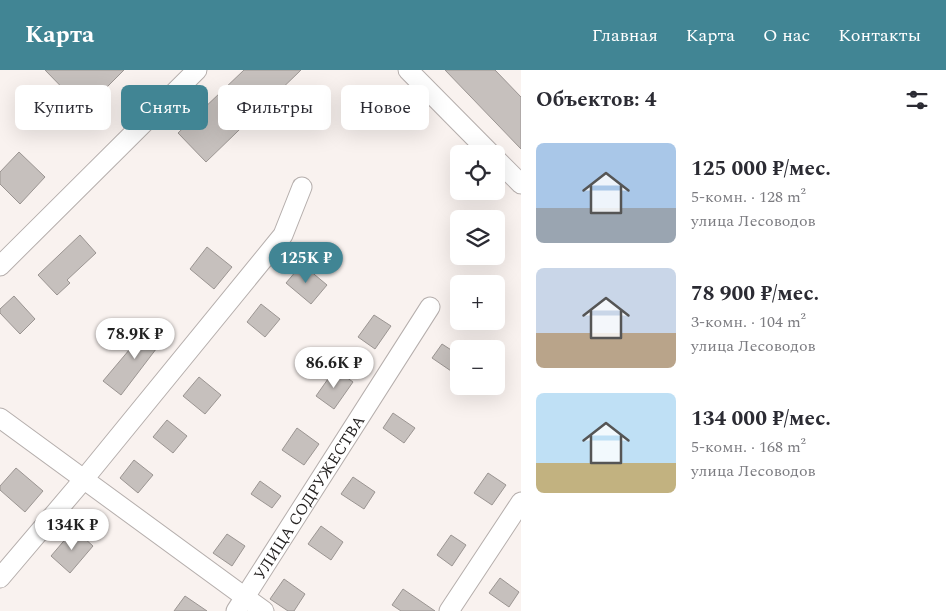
<!DOCTYPE html>
<html lang="ru">
<head>
<meta charset="utf-8">
<style>
	:root { --surface:#fff; --page:#f2f2f3; --text:#2b2b33; --muted:#7c7c81; --accent:#418594 }
	body { margin:0; font-family:Spectral,serif; background:var(--page); color:var(--text); height:100vh; display:flex; flex-direction:column; font-size:19px; white-space:nowrap }
	* { box-sizing:border-box; margin:0 }
	p { font-size:16px; color:var(--muted) }
	.icon { flex:none; width:28px; height:28px; fill:none; stroke:currentColor; stroke-width:2; stroke-linecap:round; stroke-linejoin:round }
	.map { position:relative; flex:1; overflow:hidden }
	.drawer { display:flex; flex-direction:column; background:var(--surface); width:425px }
	.drawer>* { flex:none }
	.top-card { position:absolute; left:15px; top:15px; width:430px; height:45px; display:flex; gap:10px }
	.fabs { position:absolute; left:450px; top:75px; display:grid; gap:10px }
	.fabs a { display:grid; place-items:center; width:55px; height:55px; border-radius:8px; background:var(--surface); box-shadow:0 5px 20px #0002; font-size:25px }
	.price { position:absolute; translate:-50% -42px; padding:0 11px; border-radius:18px; background:#fff; color:#222; font-size:16px; line-height:32px; filter:drop-shadow(0 1px 2px #0008) }
	.price::after { content:''; position:absolute; left:50%; top:30px; width:15px; height:11px; margin-left:-8px; background:inherit; clip-path:polygon(0 0,100% 0,50% 100%) }
	.price.active { background:var(--accent); color:#fff }
	ul { padding:0; list-style:none }
	li { display:flex; align-items:center; gap:15px; height:125px; padding:0 15px }
	li span { display:grid; place-items:center; flex:none; width:140px; height:100px; border-radius:8px; color:#555 }
	li>.icon { margin-inline-start:auto }
	span .icon { width:60px; height:60px; fill:#fffc; stroke-width:1 }
	li b { font-size:21px }
	h2 { display:flex; justify-content:space-between; align-items:center; height:60px; padding:0 15px; font-size:21px }
	.pill { padding:0 18px; border-radius:8px; background:var(--surface); box-shadow:0 5px 20px #0002; font-size:18px; line-height:45px }
	.pill.active { background:var(--accent); color:#fff }
	header { display:flex; align-items:center; gap:30px; box-sizing:border-box; height:70px; padding:0 25px; background:var(--accent); color:#fff }
	header strong { font-size:24px }
	nav { display:flex; gap:28px; margin-inline-start:auto; font-size:18px }
	main { display:flex; flex:1; min-height:0 }
	.map>svg:first-child { display:block }
</style>
</head>
<body>
<header>
<strong>Карта</strong>
<nav><a>Главная</a><a>Карта</a><a>О нас</a><a>Контакты</a></nav>
</header>
<main>
<div class="map">
<svg width="521" height="541" viewBox="0 0 521 541">
	<rect width="100%" height="100%" fill="#f9f2ef"/>
	<!-- building -->
	<g fill="#c6c0bd" stroke="#9b9592">
		<path d="M45 0H124L84 40Z"/>
		<path d="M244 0H301L206 92 178 63Z"/>
		<path d="M445 0H495L521 27V79Z"/>
		<path d="M19 82 45 107 20 134 0 114V102Z"/>
		<path d="M80 165 96 183 67 210 70 213 57 225 38 205Z"/>
		<path d="M207 177 232 197 214 219 190 199Z"/>
		<path d="M302 194 327 215 311 234 286 213Z"/>
		<path d="M14 226 35 249 20 264 0 243V239Z"/>
		<path d="M261 234 280 249 265 267 247 252Z"/>
		<path d="M374 245 391 256 375 279 358 267Z"/>
		<path d="M151 254 166 266 121 325 103 311Z"/>
		<path d="M442 274 459 285V296L454 303 432 288Z"/>
		<path d="M335 299 353 312 334 339 316 326Z"/>
		<path d="M199 307 221 325 205 344 183 326Z"/>
		<path d="M393 343 415 358 404 373 383 358Z"/>
		<path d="M167 350 187 366 173 383 153 367Z"/>
		<path d="M297 358 319 374 304 395 282 380Z"/>
		<path d="M134 390 153 405 138 423 120 408Z"/>
		<path d="M16 398 43 421 25 442 0 420V416Z"/>
		<path d="M488 403 506 415 492 435 474 423Z"/>
		<path d="M353 407 375 422 364 439 341 424Z"/>
		<path d="M260 411 281 426 272 438 251 424Z"/>
		<path d="M321 456 343 472 331 490 308 474Z"/>
		<path d="M74 459 93 476 70 503 51 486Z"/>
		<path d="M227 464 245 476 232 496 213 483Z"/>
		<path d="M451 465 466 475 452 496 437 485Z"/>
		<path d="M500 508 519 522 509 537 489 523Z"/>
		<path d="M284 509 305 524 294 541H288L270 529Z"/>
		<path d="M403 519 435 541H401L392 535Z"/>
		<path d="M185 526 207 541H174Z"/>
	</g>
	<g fill="none" stroke-linecap="round" stroke-linejoin="round">
		<defs>
			<g id="street">
				<path d="M408 0 491 84"/>
				<path d="M496 89 521 114"/>
				<path d="M0 196 197 0"/>
				<path d="M0 348 264 541"/>
				<path d="M0 508 84 409 283 165 302 117"/>
				<path id="s1" d="M236 541 430 237"/>
				<path d="M449 541 521 432"/>
			</g>
		</defs>
		<!-- street casing -->
		<use href="#street" stroke="#b5aeac" stroke-width="21"/>
		<!-- street -->
		<use href="#street" stroke="#fff" stroke-width="19"/>
	</g>
	<g text-anchor="middle" stroke-width="4" stroke-linejoin="round" paint-order="stroke">
		<!-- street labels -->
		<g font-size="16" fill="#242120" stroke="#fff">
			<text dy="6" stroke="none"><textPath href="#s1" startOffset="135">УЛИЦА СОДРУЖЕСТВА</textPath></text>
		</g>
	</g>
</svg>
<div class="fabs">
<a><svg class="icon" aria-label="locate" viewBox="0 0 24 24"><circle cx="12" cy="12" r="6"/><path d="M12 2v4M12 18v4M2 12h4M18 12h4"/></svg></a>
<a><svg class="icon" aria-label="layers" viewBox="0 0 24 24"><path d="M12 4l9 5-9 5-9-5zM3 14l9 5 9-5"/></svg></a>
<a>+</a>
<a>−</a>
</div>
<b class="price active" style="left:306px;top:214px">125K ₽</b>
<b class="price" style="left:135px;top:290px">78.9K ₽</b>
<b class="price" style="left:334px;top:319px">86.6K ₽</b>
<b class="price" style="left:72px;top:481px">134K ₽</b>
<div class="top-card">
<a class="pill">Купить</a>
<a class="pill active">Снять</a>
<a class="pill">Фильтры</a>
<a class="pill">Новое</a>
</div>
</div>
<section class="drawer">
<h2>Объектов: 4<svg class="icon" aria-label="filters" viewBox="0 0 24 24"><path d="M4 7h16M4 17h16"/><circle cx="9" cy="7" r="2"/><circle cx="15" cy="17" r="2"/></svg></h2>
<ul>
<li><span style="background:linear-gradient(#a9c7e8 65%,#9aa5b1 0)"><svg class="icon" aria-label="home" viewBox="0 0 24 24"><path d="M3 11l9-7 9 7M6 9v11h12V9"/></svg></span><div><b>125 000 ₽/мес.</b><p>5-комн. · 128 m²</p><p>улица Лесоводов</p></div></li>
<li><span style="background:linear-gradient(#c9d6e8 65%,#b9a48a 0)"><svg class="icon" aria-label="home" viewBox="0 0 24 24"><path d="M3 11l9-7 9 7M6 9v11h12V9"/></svg></span><div><b>78 900 ₽/мес.</b><p>3-комн. · 104 m²</p><p>улица Лесоводов</p></div></li>
<li><span style="background:linear-gradient(#bfe0f5 70%,#c2b280 0)"><svg class="icon" aria-label="home" viewBox="0 0 24 24"><path d="M3 11l9-7 9 7M6 9v11h12V9"/></svg></span><div><b>134 000 ₽/мес.</b><p>5-комн. · 168 m²</p><p>улица Лесоводов</p></div></li>
</ul>
</section>
</main>
</body>
</html>
